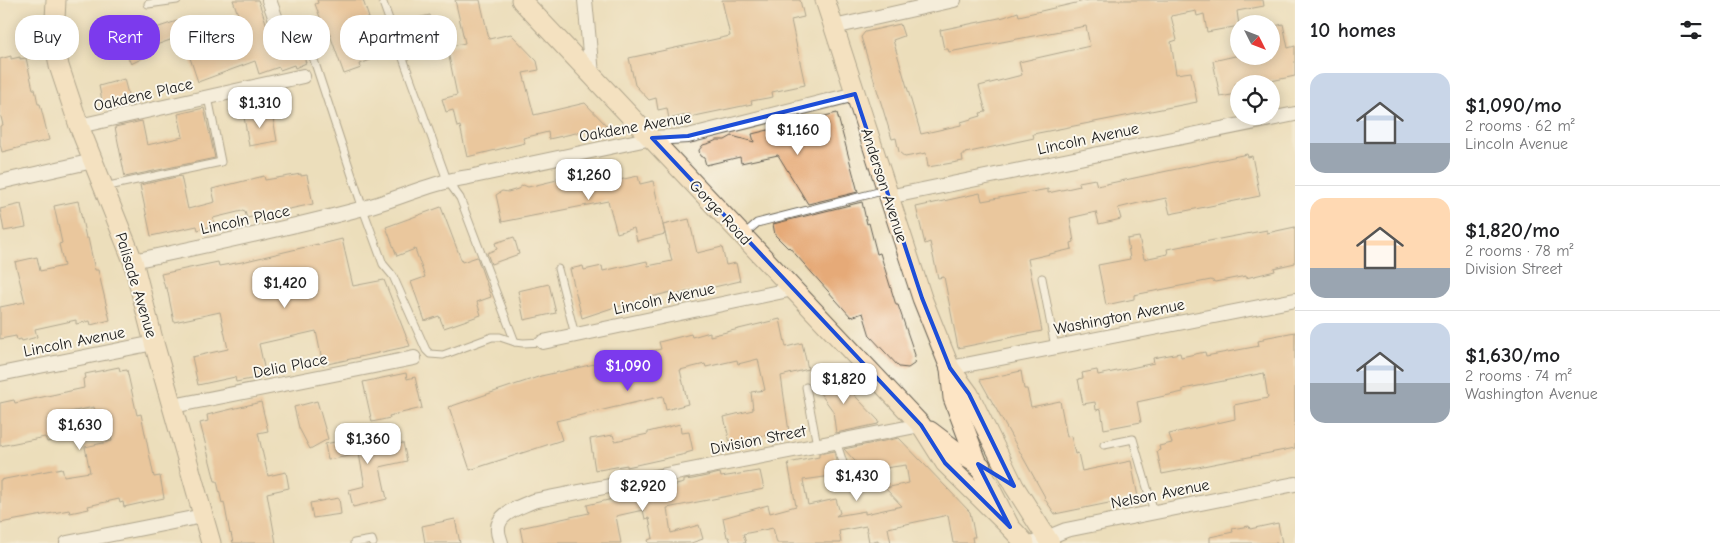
<!DOCTYPE html>
<html lang="en">
<head>
<meta charset="utf-8">
<style>
	:root { --surface:#fff; --page:#f6f6f6; --text:#202124; --muted:#757577; --line:#e0e0e0; --accent:#7c3aed }
	body { margin:0; font-family:"Comic Neue",sans-serif; background:var(--page); color:var(--text); height:100vh; display:flex; flex-direction:column; font-size:19px; white-space:nowrap }
	* { box-sizing:border-box; margin:0 }
	p { font-size:16px; color:var(--muted) }
	.icon { flex:none; width:28px; height:28px; fill:none; stroke:currentColor; stroke-width:2; stroke-linecap:round; stroke-linejoin:round }
	.map { position:relative; flex:1; overflow:hidden }
	.sheet { display:flex; flex-direction:column; background:var(--surface); width:425px }
	.sheet>* { flex:none }
	.top-card { position:absolute; left:15px; top:15px; width:475px; height:45px; display:flex; gap:10px }
	.needle { width:32px; rotate:132deg }
	.fabs { position:absolute; left:1230px; top:15px; display:grid; gap:10px }
	.fabs a { display:grid; place-items:center; width:50px; height:50px; border-radius:50%; background:var(--surface); box-shadow:0 2px 12px #0003; font-size:25px }
	.price { position:absolute; translate:-50% -42px; padding:0 11px; border-radius:10px; background:#fff; color:#222; font-size:16px; line-height:32px; filter:drop-shadow(0 1px 2px #0008) }
	.price::after { content:''; position:absolute; left:50%; top:30px; width:15px; height:11px; margin-left:-8px; background:inherit; clip-path:polygon(0 0,100% 0,50% 100%) }
	.price.on { background:var(--accent); color:#fff }
	ul { padding:0; list-style:none }
	li { display:flex; align-items:center; gap:15px; height:125px; padding:0 15px }
	li+li { border-top:1px solid var(--line) }
	li span { display:grid; place-items:center; flex:none; width:140px; height:100px; border-radius:15px; color:#555 }
	li>.icon { margin-inline-start:auto }
	span .icon { width:60px; height:60px; fill:#fffc; stroke-width:1 }
	li b { font-size:21px }
	h2 { display:flex; justify-content:space-between; align-items:center; height:60px; padding:0 15px; font-size:21px }
	.pill { padding:0 18px; border-radius:20px; background:var(--surface); box-shadow:0 2px 12px #0003; font-size:18px; line-height:45px }
	.pill.on { background:var(--accent); color:#fff }
	main { display:flex; flex:1; min-height:0 }
	.map>svg:first-child { display:block }
</style>
</head>
<body>
<main>
<div class="map">
<svg width="1295" height="543" viewBox="0 0 1295 543">
	<rect width="100%" height="100%" fill="#fbf7ec"/>
	<filter id="ink" filterUnits="userSpaceOnUse"><feTurbulence type="fractalNoise" baseFrequency=".02" numOctaves="2"/><feDisplacementMap in="SourceGraphic" scale="10" xChannelSelector="R" yChannelSelector="G"/><feConvolveMatrix kernelMatrix="1 2 1 2 8 2 1 2 1" color-interpolation-filters="sRGB"/></filter>
	<filter id="wash" filterUnits="userSpaceOnUse"><feTurbulence type="fractalNoise" baseFrequency=".0096" numOctaves="4" result="noise"/><feDisplacementMap in="SourceGraphic" scale="20" xChannelSelector="R" yChannelSelector="G"/><feGaussianBlur stdDeviation="1.12" result="paint"/><feColorMatrix in="noise" values="0 0 0 0 0 0 0 0 0 0 0 0 0 0 0 0 0 1.4 0 .05"/><feComposite in="paint" operator="in"/></filter>
	<g filter="url(#wash)">
		<rect width="100%" height="100%" fill="#ecdebb"/>
		<g id="blocks">
			<!-- building -->
			<g fill="#e6aa78">
				<path d="M233 0H258L276 51 299 43 306 63 295 68 294 65 280 70 279 67 259 74 255 61 198 82 184 40 205 32 209 44 244 32Z"/>
				<path d="M317 0H363L369 18 364 19 378 57 360 64 361 68 344 74 329 32 326 33 315 4 318 3Z"/>
				<path d="M455 0H480L489 39 511 34 537 61 539 70 523 73 534 115 585 103 607 126 549 139 548 132 523 138 525 143 467 157 460 126 457 127 453 110 446 112 442 99 457 95 447 47 465 43Z"/>
				<path d="M722 0H800L804 17 791 20 805 85 772 92 773 97 751 101 752 104 690 117V114L669 119 667 108 658 110 656 98 649 100 635 85 629 58 730 36Z"/>
				<path d="M1089 0H1263L1264 6 1237 11 1239 26 1207 32 1204 14 1197 16 1196 11 1171 16 1177 40 1171 42 1176 74 1191 72 1197 102 1033 134 1034 138 965 153V155H962L963 161 946 164 928 167 926 153 905 157 899 152 896 138 892 139 861 37 865 32 900 24 904 36 893 40 921 134 961 125V122L981 116 980 113 986 112 979 86 1022 75 1019 62 1090 46 1086 26 949 52 948 49H944L940 30 1004 17 1018 12 1019 16Z"/>
				<path d="M430 15 434 28 421 32 417 18Z"/>
				<path d="M186 18 190 33 142 50 145 57 131 64 120 40 135 34V35Z"/>
				<path d="M1283 24 1288 48 1295 46V76L1257 84H1235L1237 94 1220 97 1213 61 1235 56H1271V27Z"/>
				<path d="M11 56V59L20 57V59L26 58 33 89H35L38 104H40L49 140 2 152 0 144V126L3 125 0 113V59Z"/>
				<path d="M124 79 129 98 103 105 99 86Z"/>
				<path d="M204 108 215 158 125 177 115 127 142 121 147 145 183 137 178 114Z"/>
				<path d="M272 112 277 141 249 146 244 117Z"/>
				<path d="M837 113 858 192 808 204 778 155 741 163 740 157 706 165 704 158 700 156 699 150 703 145 710 143 717 140H725L732 136 754 142 752 134Z"/>
				<path d="M1247 154 1248 157 1252 156 1260 196 1170 214 1166 198 1147 202V201L1118 208 1121 219 1099 224 1096 212 1070 218 1074 242 1071 243 1072 249 1028 259 1042 331 958 348 944 277 938 278 930 242 925 244 916 207 980 193 982 201 1048 189V193L1080 186 1079 182 1095 179 1097 186Z"/>
				<path d="M601 166 605 183 638 176 640 184 653 181 665 234 637 241 634 228 617 233 608 201 502 222 496 195 502 191 508 192 518 189 523 185 528 187 557 180V177Z"/>
				<path d="M301 174V176L307 175 313 204 247 218 245 212 242 211 213 218 215 225 198 230 197 226 151 236 140 185 181 176 188 209 215 202 212 189 264 176 265 180Z"/>
				<path d="M78 201 86 238H88L95 270H98L110 320 91 325 90 321 76 324V320L35 329 37 337 22 341 21 339 17 340 16 336 0 339V307L25 302 15 262 37 257 40 271 64 266 59 244 62 243 54 206Z"/>
				<path d="M862 202 867 224 869 223 877 254 880 253 896 305H898L915 355 914 364 908 368 899 367 870 336 863 313 851 317 789 247 788 248 775 235 773 224Z"/>
				<path d="M21 204 26 227 4 231 0 209Z"/>
				<path d="M441 207 462 262 477 257 491 297 477 302 481 315 444 328 439 316 425 321 411 282 425 277 415 249 397 256 386 227Z"/>
				<path d="M689 219 697 253 722 247 726 265 736 263 740 281 697 291V289L671 296V292L647 298V300L612 308 582 318 570 269 583 266 584 270 602 266 603 271 647 261 648 266 672 261 663 225Z"/>
				<path d="M1295 227V263L1274 268 1275 271 1246 278V276L1215 282 1211 280 1134 295V299L1106 305 1098 265 1130 259 1127 239 1139 237 1144 259 1168 254 1167 249 1267 230V233Z"/>
				<path d="M514 237 519 254 491 264 487 253 497 249 495 243Z"/>
				<path d="M342 239 353 286 384 280 410 346 323 365 316 331 259 344 266 376 236 382 235 377 198 385 192 357 228 349 220 312 174 322 167 288H165L161 274 218 262 219 266 242 262 318 244V245Z"/>
				<path d="M549 284 556 313 524 320 518 291Z"/>
				<path d="M780 319 786 347 802 343 808 369 781 376 789 432 748 438 749 442 737 445 736 442 730 443 724 417 753 410 751 392 765 390 758 359 738 364 737 360 706 367 705 364 680 370 688 404 666 410 663 396 556 421 562 440 470 470 449 407 541 376 661 349 659 342 691 334 692 337 710 332V336Z"/>
				<path d="M1295 332V448L1162 474 1157 451 1160 450 1159 446 1172 443 1169 434 1235 419 1234 405 1268 398 1264 373 1183 389V392L1137 402 1141 422 1104 429 1101 409 1096 410 1095 402 1083 404 1078 379 1083 378 1082 373 1097 370 1098 375 1122 370 1154 363 1153 358 1180 353 1181 357 1205 352 1206 356 1259 346 1258 341 1263 340V338Z"/>
				<path d="M119 367 120 371 127 370 137 415 141 414 154 477 160 476 164 498 124 507 123 502 120 503 119 499 88 506 89 509 70 513 69 510 0 523V480L62 468 64 476 90 472 85 447 112 441 106 415 96 417 94 407 65 413 71 436 47 442 45 437 0 446V403L14 400 15 403 84 388 83 379 86 378 85 374Z"/>
				<path d="M1021 371 1024 389H1027L1031 407 1060 401 1067 437 1071 436 1075 454 1078 453 1082 471 1131 461 1138 497 1055 514 1044 498 1045 497 980 380Z"/>
				<path d="M406 373 407 379 415 377 422 408 389 416 390 418 372 422 363 382Z"/>
				<path d="M824 373 830 381 836 376 879 421 878 424 836 433 833 411 812 382Z"/>
				<path d="M317 401 328 439 310 449 299 428 294 407Z"/>
				<path d="M261 402 268 431 258 433 268 476 286 472 289 488 267 493 276 543H233L231 533 230 534 224 502 222 503 217 481H215L200 423 208 421 207 415Z"/>
				<path d="M680 424 681 433 689 432 693 451 686 453V454L627 467V465L599 470V469L595 470 590 439 613 435 615 441 648 434V432Z"/>
				<path d="M373 434 377 449 403 443 407 461 380 467 387 499 353 507 349 490 365 486 359 454 328 460 325 444Z"/>
				<path d="M899 438 970 512 975 537H972L973 543H953L948 515 888 528 891 543H878V540L869 542 866 526 839 531 841 543H777L773 528 743 534 746 543H731L729 537H727L723 518 768 505 770 513 796 506 788 463 819 457V454L834 451 839 475 803 480 808 505 836 499 840 513 836 516 865 511V514L902 506 885 488 909 483 906 465 864 471 844 449Z"/>
				<path d="M758 471H760L764 489 667 508 671 533 699 525 703 539 691 543H649L648 540 653 538 649 518 645 519 643 510 616 516 621 543H523L520 528 589 513 587 505 621 497V499L684 483V480L693 479 720 473 721 477Z"/>
				<path d="M339 498 341 514 313 518 310 503Z"/>
				<path d="M455 519 460 543H425L422 526Z"/>
				<path d="M1278 523 1282 543H1210V537L1233 532 1232 529 1249 526 1250 529Z"/>
			</g>
		</g>
	</g>
	<g filter="url(#ink)">
		<use href="#blocks" fill-opacity="0" stroke="#656054" stroke-width="1"/>
		<g fill="none" stroke-linecap="round" stroke-linejoin="round">
			<defs>
				<g id="service">
					<path d="M148 4 177 0"/>
					<path d="M310 48 363 209 383 264 393 276 426 350 430 354 443 355 492 337H500L515 342 460 198 447 180 382 0"/>
					<path d="M104 187 221 162 208 97"/>
					<path d="M743 235 757 223 886 190"/>
					<path d="M558 269 575 335"/>
					<path d="M1042 278 1055 347"/>
					<path d="M515 342 523 343 543 342"/>
					<path d="M806 387 817 445"/>
					<path d="M836 441 850 484"/>
					<path d="M1104 445 1133 439 1154 512"/>
					<path d="M354 543 372 540 373 543"/>
				</g>
				<g id="minor">
					<path d="M269 0 282 36"/>
					<path d="M585 0 592 74"/>
					<path d="M834 27 954 0"/>
					<path d="M79 126 303 76"/>
					<path d="M0 182 93 161"/>
					<path d="M888 197 1295 114"/>
					<path d="M133 261C209 245 285 229 360 209 397 200 431 182 469 177L652 138 688 136 855 94"/>
					<path d="M543 342 793 289"/>
					<path d="M950 368 1295 300"/>
					<path d="M0 374 154 343"/>
					<path d="M173 406 414 358"/>
					<path d="M67 543 203 516"/>
					<path d="M501 543C500 539 498 535 498 531 496 513 521 507 533 501L921 425"/>
					<path d="M1034 543 1066 530 1295 484"/>
				</g>
				<g id="secondary">
					<path d="M56 0 54 38 59 66 79 126 133 261 154 343 211 543"/>
					<path d="M521 0 921 425 945 463 1010 527"/>
					<path d="M825 0 922 298 950 368 969 394 1014 486 1050 543"/>
					<path d="M950 369 953 398 978 464 1010 527 1025 543"/>
					<path d="M930 431 959 453 981 466"/>
				</g>
			</defs>
			<!-- service casing -->
			<use href="#service" stroke="#656054" stroke-width="9"/>
			<!-- minor casing -->
			<use href="#minor" stroke="#656054" stroke-width="16"/>
			<!-- secondary casing -->
			<use href="#secondary" stroke="#656054" stroke-width="21"/>
			<!-- service -->
			<use href="#service" stroke="#fff" stroke-width="7"/>
			<!-- minor -->
			<use href="#minor" stroke="#fff" stroke-width="14"/>
			<!-- secondary -->
			<use href="#secondary" stroke="#fde5c5" stroke-width="19"/>
		</g>
	</g>
	<!-- marked area -->
	<path d="M0 0H1295V543H0ZM855 94 922 298 950 368 969 394 1014 486 978 464 1010 527 945 463 921 425 652 138 688 136Z" fill="#ecdebb" fill-opacity=".55" fill-rule="evenodd"/>
	<path fill="none" stroke="#1d4ed8" stroke-width="4" stroke-linejoin="round" d="M855 94 922 298 950 368 969 394 1014 486 978 464 1010 527 945 463 921 425 652 138 688 136Z"/>
	<g text-anchor="middle" stroke-width="4" stroke-linejoin="round" paint-order="stroke">
		<!-- street labels -->
		<g font-size="16" fill="#1c1c1c" stroke="#fbf7ec">
			<text transform="translate(143 94) rotate(-13)" y="6">Oakdene Place</text>
			<text transform="translate(635 126) rotate(-10)" y="6">Oakdene Avenue</text>
			<text transform="translate(1088 138) rotate(-12)" y="6">Lincoln Avenue</text>
			<text transform="translate(885 185) rotate(72)" y="6">Anderson Avenue</text>
			<text transform="translate(721 212) rotate(47)" y="6">Gorge Road</text>
			<text transform="translate(245 219) rotate(-12)" y="6">Lincoln Place</text>
			<text transform="translate(137 285) rotate(73)" y="6">Palisade Avenue</text>
			<text transform="translate(664 298) rotate(-12)" y="6">Lincoln Avenue</text>
			<text transform="translate(1119 316) rotate(-11)" y="6">Washington Avenue</text>
			<text transform="translate(74 341) rotate(-11)" y="6">Lincoln Avenue</text>
			<text transform="translate(290 365) rotate(-11)" y="6">Delia Place</text>
			<text transform="translate(758 439) rotate(-11)" y="6">Division Street</text>
			<text transform="translate(1160 493) rotate(-11)" y="6">Nelson Avenue</text>
		</g>
	</g>
</svg>
<div class="fabs">
<a><svg class="needle" viewBox="-14 -14 28 28"><path d="M0-13l5 13h-10z" fill="#e53935"/><path d="M0 13l5-13h-10z" fill="#757577"/></svg></a>
<a><svg class="icon" aria-label="locate" viewBox="0 0 24 24"><circle cx="12" cy="12" r="6"/><path d="M12 2v4M12 18v4M2 12h4M18 12h4"/></svg></a>
</div>
<b class="price" style="left:260px;top:129px">$1,310</b>
<b class="price" style="left:798px;top:156px">$1,160</b>
<b class="price" style="left:589px;top:201px">$1,260</b>
<b class="price" style="left:285px;top:309px">$1,420</b>
<b class="price on" style="left:628px;top:392px">$1,090</b>
<b class="price" style="left:844px;top:405px">$1,820</b>
<b class="price" style="left:80px;top:451px">$1,630</b>
<b class="price" style="left:368px;top:465px">$1,360</b>
<b class="price" style="left:857px;top:502px">$1,430</b>
<b class="price" style="left:643px;top:512px">$2,920</b>
<div class="top-card">
<a class="pill">Buy</a>
<a class="pill on">Rent</a>
<a class="pill">Filters</a>
<a class="pill">New</a>
<a class="pill">Apartment</a>
</div>
</div>
<section class="sheet">
<h2>10 homes<svg class="icon" aria-label="filters" viewBox="0 0 24 24"><path d="M4 7h16M4 17h16"/><circle cx="9" cy="7" r="2"/><circle cx="15" cy="17" r="2"/></svg></h2>
<ul>
<li><span style="background:linear-gradient(#c9d6e8 70%,#9aa5b1 0)"><svg class="icon" aria-label="home" viewBox="0 0 24 24"><path d="M3 11l9-7 9 7M6 9v11h12V9"/></svg></span><div><b>$1,090/mo</b><p>2 rooms · 62 m²</p><p>Lincoln Avenue</p></div></li>
<li><span style="background:linear-gradient(#ffd9b3 70%,#9aa5b1 0)"><svg class="icon" aria-label="home" viewBox="0 0 24 24"><path d="M3 11l9-7 9 7M6 9v11h12V9"/></svg></span><div><b>$1,820/mo</b><p>2 rooms · 78 m²</p><p>Division Street</p></div></li>
<li><span style="background:linear-gradient(#c9d6e8 60%,#9aa5b1 0)"><svg class="icon" aria-label="home" viewBox="0 0 24 24"><path d="M3 11l9-7 9 7M6 9v11h12V9"/></svg></span><div><b>$1,630/mo</b><p>2 rooms · 74 m²</p><p>Washington Avenue</p></div></li>
</ul>
</section>
</main>
</body>
</html>
